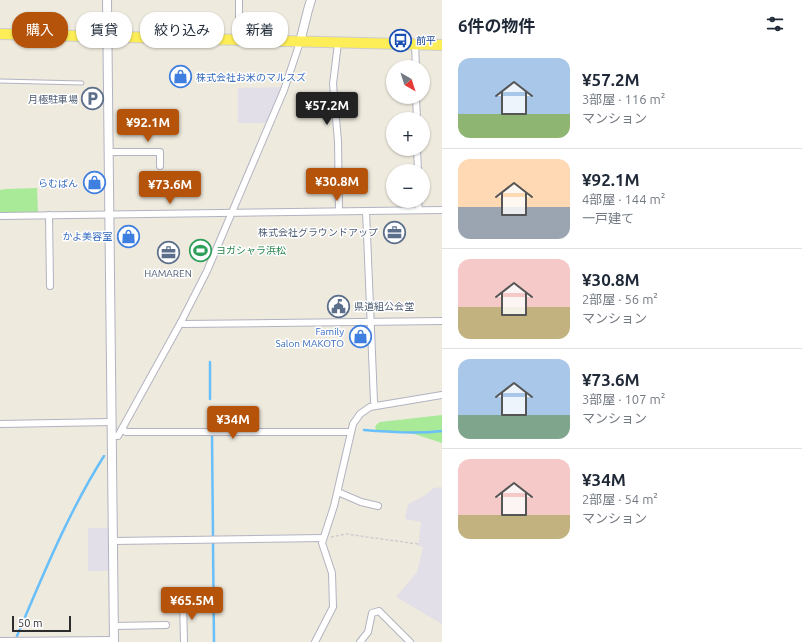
<!DOCTYPE html>
<html lang="ja">
<head>
<meta charset="utf-8">
<style>
	:root { --surface:#fff; --page:#f6f6f7; --text:#1f2937; --muted:#747a83; --line:#e0e1e3; --accent:#b45309 }
	body { margin:0; font-family:Ubuntu,"Noto Sans JP",sans-serif; background:var(--page); color:var(--text); height:100vh; display:flex; flex-direction:column; font-size:15px; white-space:nowrap }
	* { box-sizing:border-box; margin:0 }
	p { font-size:13px; color:var(--muted) }
	.icon { flex:none; width:22px; height:22px; fill:none; stroke:currentColor; stroke-width:2; stroke-linecap:round; stroke-linejoin:round }
	.map { position:relative; flex:1; overflow:hidden }
	.details { display:flex; flex-direction:column; background:var(--surface); width:360px }
	.details>* { flex:none }
	.guide { position:absolute; left:12px; top:12px; width:370px; height:36px; display:flex; gap:8px }
	.needle { width:26px; rotate:141deg }
	.tools { position:absolute; left:386px; top:60px; display:grid; gap:8px }
	.tools a { display:grid; place-items:center; width:44px; height:44px; border-radius:50%; background:var(--surface); box-shadow:0 1px 3px #0004; font-size:20px }
	.scale { position:absolute; left:12px; bottom:10px; width:59px; box-sizing:border-box; padding-left:4px; border:2px solid #2d2d2d; border-top:0; font-size:11px; line-height:14px; white-space:nowrap; color:#2d2d2d; -webkit-text-stroke:3px #fff; paint-order:stroke }
	.price { position:absolute; translate:-50% -34px; padding:0 9px; border-radius:4px; background:var(--accent); color:#fff; font-size:13px; line-height:26px; filter:drop-shadow(0 1px 2px #0008) }
	.price::after { content:''; position:absolute; left:50%; top:24px; width:12px; height:9px; margin-left:-6px; background:inherit; clip-path:polygon(0 0,100% 0,50% 100%) }
	.price.on { background:#222; color:#fff }
	ul { padding:0; list-style:none }
	li { display:flex; align-items:center; gap:12px; height:100px; padding:0 16px }
	li+li { border-top:1px solid var(--line) }
	li span { display:grid; place-items:center; flex:none; width:112px; height:80px; border-radius:12px; color:#555 }
	li>.icon { margin-inline-start:auto }
	span .icon { width:48px; height:48px; fill:#fffc; stroke-width:1 }
	li b { font-size:17px }
	h2 { display:flex; justify-content:space-between; align-items:center; height:48px; padding:0 16px; font-size:17px }
	.pill { padding:0 14px; border-radius:16px; background:var(--surface); box-shadow:0 1px 3px #0004; font-size:14px; line-height:36px }
	.pill.on { background:var(--accent); color:#fff }
	main { display:flex; flex:1; min-height:0 }
	.map>svg:first-child { display:block }
</style>
</head>
<body>
<main>
<div class="map">
<svg width="442" height="642" viewBox="0 0 442 642">
	<rect width="100%" height="100%" fill="#efeade"/>
	<!-- industrial -->
	<g fill="#e3dfe8">
		<path d="M282 87 268 123H238V88Z"/>
		<path d="M442 487V624L396 597 417 572 423 547 418 546 421 522 405 519 408 504 424 496 434 488Z"/>
		<rect x="88" y="528" width="21" height="43"/>
	</g>
	<!-- green -->
	<g fill="#a8ea97">
		<path d="M37 188 38 213H0V190L6 189Z"/>
		<path d="M442 415V443L408 432 377 431 375 427 377 424 380 422Z"/>
	</g>
	<g fill="none" stroke-linecap="round" stroke-linejoin="round">
		<!-- stream -->
		<g stroke="#69bff9" stroke-width="2.5">
			<path d="M210 362V399"/>
			<path d="M364 430C390 432 416 434 442 431"/>
			<path d="M212 436 213 536"/>
			<path d="M213 543 214 642"/>
			<path d="M17 636C43 575 68 513 104 456"/>
		</g>
		<defs>
			<path id="service" d="M0 81 82 83"/>
			<g id="minor">
				<path d="M239 40V0"/>
				<path d="M338 43 333 84 338 141 339 211"/>
				<path d="M415 45 416 67"/>
				<path d="M416 97 417 119"/>
				<path d="M417 149 418 171"/>
				<path d="M109 152H160V166"/>
				<path d="M418 201 419 210"/>
				<path d="M366 211 374 401 375 405"/>
				<path d="M49 215 50 286"/>
				<path d="M0 216 442 210"/>
				<path d="M181 322 183 324 442 321"/>
				<path d="M0 424 112 422"/>
				<path d="M122 429 126 432H351"/>
				<path d="M112 436H118L181 322 207 271 284 90 300 42"/>
				<path d="M338 492 361 502 378 506"/>
				<path d="M113 541 323 538"/>
				<path d="M183 600 184 642"/>
				<path d="M114 626 166 625"/>
				<path d="M0 641 114 640"/>
				<path d="M315 642 333 607 332 573 322 543 334 506 353 424 360 414 370 407 442 395"/>
				<path d="M360 642 368 632 372 613 379 611 410 642"/>
			</g>
			<g id="tertiary">
				<path d="M107 0 114 642"/>
				<path d="M300 42 308 10 311 0"/>
			</g>
			<path id="primary" d="M0 34 442 45"/>
		</defs>
		<!-- service casing -->
		<use href="#service" stroke="#b2b3c1" stroke-width="5"/>
		<!-- minor casing -->
		<use href="#minor" stroke="#b2b3c1" stroke-width="8"/>
		<!-- tertiary casing -->
		<use href="#tertiary" stroke="#b2b3c1" stroke-width="10"/>
		<!-- primary casing -->
		<use href="#primary" stroke="#cdcdcd" stroke-width="12"/>
		<!-- path -->
		<path stroke="#cdcdcd" stroke-width="1.5" stroke-dasharray="3 2" stroke-linecap="butt" d="M331 537 346 534 418 544"/>
		<!-- service -->
		<use href="#service" stroke="#fff" stroke-width="3"/>
		<!-- minor -->
		<use href="#minor" stroke="#fff" stroke-width="6"/>
		<!-- tertiary -->
		<use href="#tertiary" stroke="#fff" stroke-width="8"/>
		<!-- primary -->
		<use href="#primary" stroke="#fded56" stroke-width="10"/>
	</g>
	<!-- icons -->
	<defs>
		<symbol id="bus-ring" viewBox="-11 -11 22 22"><circle r="9.5" fill="#fff" stroke="#1a4fb4" stroke-width="1.5"/><path d="M-5-6H5V4H4V6H2V4H-2V6H-4V4H-5ZM-3.5-4V0h7V-4ZM-3.5 1.2v1.5H-2V1.2ZM2 1.2v1.5H3.5V1.2Z" fill="#1a4fb4"/></symbol>
		<symbol id="shop-ring" viewBox="-11 -11 22 22"><circle r="9.5" fill="#fff" stroke="#3f7fe0" stroke-width="1.5"/><path d="M-5-2.5h2.3a2.7 3.5 0 0 1 5.4 0H5L5.5 6h-11ZM-1.5-2.5h3a1.5 2.3 0 0 0-3 0Z" fill="#3f7fe0"/></symbol>
		<symbol id="parking-ring" viewBox="-11 -11 22 22"><circle r="9.5" fill="#fff" stroke="#5c6f8a" stroke-width="1.5"/><path d="M-3.5-5.5H1a3.5 3.5 0 0 1 0 7H-1V5.5H-3.5ZM-1-3.4V-.6H.8a1.4 1.4 0 0 0 0-2.8Z" fill="#5c6f8a"/></symbol>
		<symbol id="office-ring" viewBox="-11 -11 22 22"><circle r="9.5" fill="#fff" stroke="#5c6f8a" stroke-width="1.5"/><path d="M-6-3h4V-5.5h4V-3h4V5H-6ZM-1-4.5V-3h2v-1.5ZM-6 0V1H6V0Z" fill="#5c6f8a"/></symbol>
		<symbol id="stadium-ring" viewBox="-11 -11 22 22"><circle r="9.5" fill="#fff" stroke="#2e9e5b" stroke-width="1.5"/><path d="M0-5a6.5 5 0 1 0 0 10a6.5 5 0 1 0 0-10ZM-3.5-1.8h7v3.6h-7Z" fill="#2e9e5b"/></symbol>
		<symbol id="civic-ring" viewBox="-11 -11 22 22"><circle r="9.5" fill="#fff" stroke="#5c6f8a" stroke-width="1.5"/><path d="M-.6-6.5H3V-4.5H.6V-3L4-1V1h2V6H-6V1h2V-1L-.6-3ZM-1.2 2.5V6h2.4V2.5Z" fill="#5c6f8a"/></symbol>
	</defs>
	<g fill-rule="evenodd">
		<use href="#bus-ring" x="388" y="28" width="25" height="25"/>
		<use href="#shop-ring" x="168" y="64" width="25" height="25"/>
		<use href="#parking-ring" x="80" y="86" width="25" height="25"/>
		<use href="#shop-ring" x="82" y="170" width="25" height="25"/>
		<use href="#office-ring" x="382" y="220" width="25" height="25"/>
		<use href="#shop-ring" x="116" y="224" width="25" height="25"/>
		<use href="#stadium-ring" x="188" y="238" width="25" height="25"/>
		<use href="#office-ring" x="156" y="240" width="25" height="25"/>
		<use href="#civic-ring" x="326" y="294" width="25" height="25"/>
		<use href="#shop-ring" x="348" y="324" width="25" height="25"/>
	</g>
	<g text-anchor="middle" stroke-width="3" stroke-linejoin="round" paint-order="stroke">
		<!-- transit labels -->
		<g font-size="10" fill="#164399" stroke="#fff" text-anchor="start">
			<text x="416" y="44">前平</text>
		</g>
		<!-- shop labels -->
		<g font-size="10" fill="#366cbe" stroke="#fff" text-anchor="end">
			<text x="196" y="81" text-anchor="start">株式会社お米のマルスズ</text>
			<text x="78" y="187">らむぱん</text>
			<text x="112" y="240">かよ美容室</text>
			<text x="344" y="335">Family<tspan x="344" dy="12">Salon MAKOTO</tspan></text>
		</g>
		<!-- service labels -->
		<g font-size="10" fill="#4e5e75" stroke="#fff" text-anchor="end">
			<text x="78" y="103">月極駐車場</text>
			<text x="378" y="236">株式会社グラウンドアップ</text>
			<text x="168" y="277" text-anchor="middle">HAMAREN</text>
			<text x="354" y="310" text-anchor="start">県道組公会堂</text>
		</g>
		<!-- leisure labels -->
		<g font-size="10" fill="#27864d" stroke="#fff" text-anchor="start">
			<text x="216" y="254">ヨガシャラ浜松</text>
		</g>
	</g>
</svg>
<div class="tools">
<a><svg class="needle" viewBox="-14 -14 28 28"><path d="M0-13l5 13h-10z" fill="#e53935"/><path d="M0 13l5-13h-10z" fill="#747a83"/></svg></a>
<a>+</a>
<a>−</a>
</div>
<div class="scale">50 m</div>
<b class="price on" style="left:327px;top:126px">¥57.2M</b>
<b class="price" style="left:148px;top:143px">¥92.1M</b>
<b class="price" style="left:337px;top:202px">¥30.8M</b>
<b class="price" style="left:170px;top:205px">¥73.6M</b>
<b class="price" style="left:233px;top:440px">¥34M</b>
<b class="price" style="left:192px;top:621px">¥65.5M</b>
<div class="guide">
<a class="pill on">購入</a>
<a class="pill">賃貸</a>
<a class="pill">絞り込み</a>
<a class="pill">新着</a>
</div>
</div>
<section class="details">
<h2>6件の物件<svg class="icon" aria-label="filters" viewBox="0 0 24 24"><path d="M4 7h16M4 17h16"/><circle cx="9" cy="7" r="2"/><circle cx="15" cy="17" r="2"/></svg></h2>
<ul>
<li><span style="background:linear-gradient(#a9c7e8 70%,#8fb573 0)"><svg class="icon" aria-label="home" viewBox="0 0 24 24"><path d="M3 11l9-7 9 7M6 9v11h12V9"/></svg></span><div><b>¥57.2M</b><p>3部屋 · 116 m²</p><p>マンション</p></div></li>
<li><span style="background:linear-gradient(#ffd9b3 60%,#9aa5b1 0)"><svg class="icon" aria-label="home" viewBox="0 0 24 24"><path d="M3 11l9-7 9 7M6 9v11h12V9"/></svg></span><div><b>¥92.1M</b><p>4部屋 · 144 m²</p><p>一戸建て</p></div></li>
<li><span style="background:linear-gradient(#f6c9c9 60%,#c2b280 0)"><svg class="icon" aria-label="home" viewBox="0 0 24 24"><path d="M3 11l9-7 9 7M6 9v11h12V9"/></svg></span><div><b>¥30.8M</b><p>2部屋 · 56 m²</p><p>マンション</p></div></li>
<li><span style="background:linear-gradient(#a9c7e8 70%,#7fa58c 0)"><svg class="icon" aria-label="home" viewBox="0 0 24 24"><path d="M3 11l9-7 9 7M6 9v11h12V9"/></svg></span><div><b>¥73.6M</b><p>3部屋 · 107 m²</p><p>マンション</p></div></li>
<li><span style="background:linear-gradient(#f6c9c9 70%,#c2b280 0)"><svg class="icon" aria-label="home" viewBox="0 0 24 24"><path d="M3 11l9-7 9 7M6 9v11h12V9"/></svg></span><div><b>¥34M</b><p>2部屋 · 54 m²</p><p>マンション</p></div></li>
</ul>
</section>
</main>
</body>
</html>
